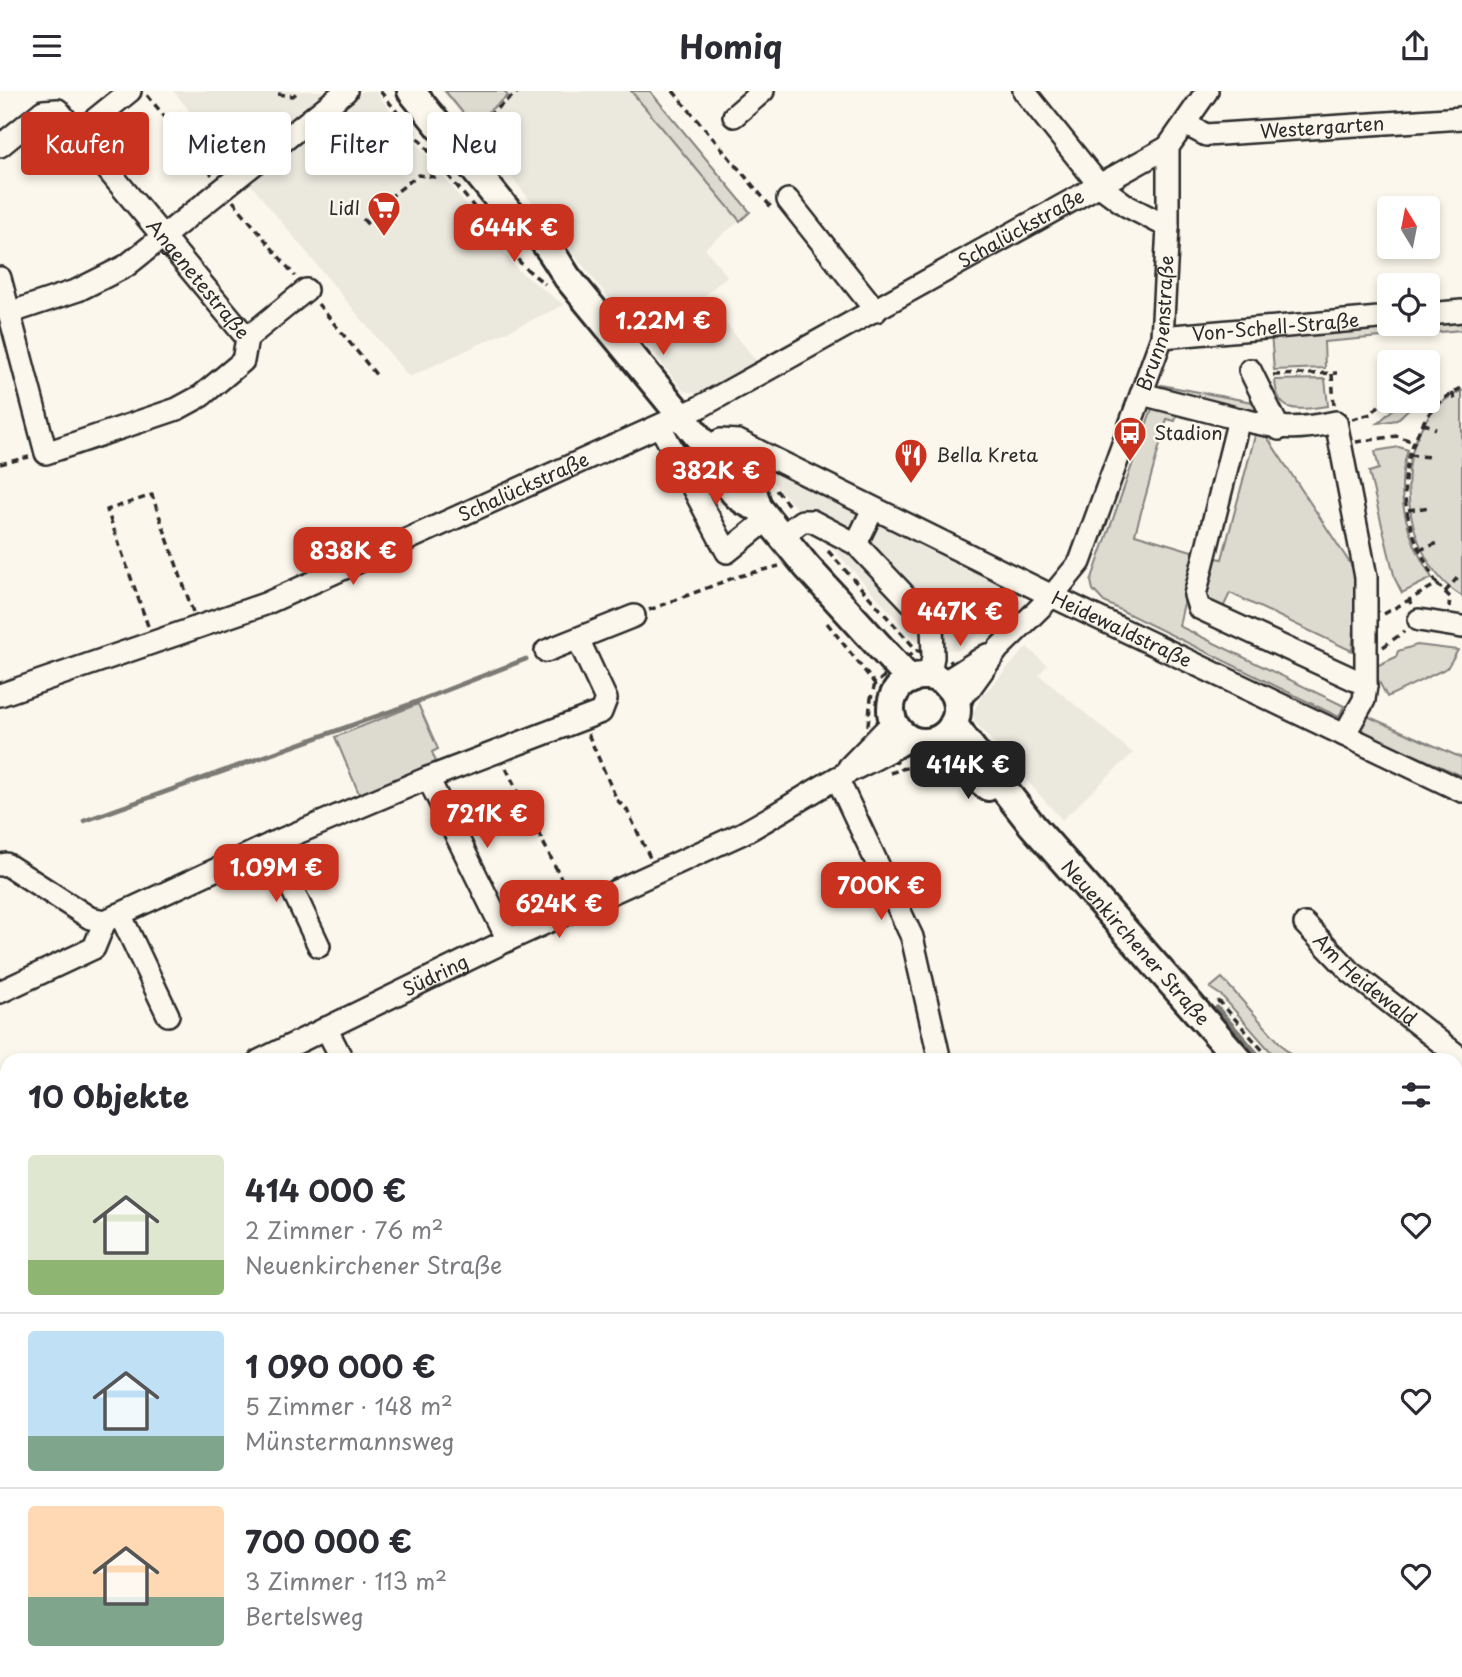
<!DOCTYPE html>
<html lang="de">
<head>
<meta charset="utf-8">
<style>
	:root { --surface:#fff; --page:#f7f7f7; --text:#2b2b33; --muted:#7c7c81; --line:#e1e1e2; --accent:#c8321e }
	body { margin:0; font-family:"Playpen Sans",sans-serif; background:var(--page); color:var(--text); height:100vh; display:flex; flex-direction:column; font-size:26px; white-space:nowrap }
	* { box-sizing:border-box; margin:0 }
	p { font-size:23px; color:var(--muted) }
	.icon { flex:none; width:38px; height:38px; fill:none; stroke:currentColor; stroke-width:2; stroke-linecap:round; stroke-linejoin:round }
	.map { position:relative; flex:1; overflow:hidden }
	.drawer { position:absolute; left:0px; top:962px; width:1463px; height:625px; display:flex; flex-direction:column; background:var(--surface); border-radius:21px 21px 0 0; box-shadow:0 4px 10px #0003 }
	.drawer>* { flex:none }
	.banner { position:absolute; left:21px; top:21px; width:700px; height:63px; display:flex; gap:14px }
	.needle { width:46px; rotate:350deg }
	.tools { position:absolute; left:1377px; top:105px; display:grid; gap:14px }
	.tools a { display:grid; place-items:center; width:63px; height:63px; border-radius:7px; background:var(--surface); box-shadow:0 4px 10px #0003; font-size:35px }
	.price { position:absolute; translate:-50% -60px; padding:0 16px; border-radius:14px; background:var(--accent); color:#fff; font-size:23px; line-height:46px; filter:drop-shadow(0 2px 4px #0008) }
	.price::after { content:''; position:absolute; left:50%; top:42px; width:21px; height:16px; margin-left:-10px; background:inherit; clip-path:polygon(0 0,100% 0,50% 100%) }
	.price.on { background:#222; color:#fff }
	ul { padding:0; list-style:none }
	li { display:flex; align-items:center; gap:21px; height:175px; padding:0 28px }
	li+li { border-top:2px solid var(--line) }
	li span { display:grid; place-items:center; flex:none; width:196px; height:140px; border-radius:7px; color:#555 }
	li>.icon { margin-inline-start:auto }
	span .icon { width:84px; height:84px; fill:#fffc; stroke-width:1 }
	li b { font-size:30px }
	h2 { display:flex; justify-content:space-between; align-items:center; height:84px; padding:0 28px; font-size:30px }
	.pill { padding:0 24px; border-radius:7px; background:var(--surface); box-shadow:0 4px 10px #0003; font-size:24px; line-height:63px }
	.pill.on { background:var(--accent); color:#fff }
	header { display:flex; justify-content:space-between; align-items:center; height:91px; padding:0 28px; background:var(--surface); font-size:32px; font-weight:700 }
	.map>svg:first-child { display:block }
</style>
</head>
<body>
<header><svg class="icon" aria-label="menu" viewBox="0 0 24 24"><path d="M4 6h16M4 12h16M4 18h16"/></svg>Homiq<svg class="icon" aria-label="share" viewBox="0 0 24 24"><path d="M12 15V3M7 8l5-5 5 5M5 13v7h14v-7"/></svg></header>
<div class="map">
<svg width="1462" height="1586" viewBox="0 0 1462 1586">
	<rect width="100%" height="100%" fill="#fbf7ec"/>
	<filter id="ink" filterUnits="userSpaceOnUse"><feTurbulence type="fractalNoise" baseFrequency=".0143" numOctaves="2"/><feDisplacementMap in="SourceGraphic" scale="14" xChannelSelector="R" yChannelSelector="G"/><feConvolveMatrix kernelMatrix="1 2 1 2 8 2 1 2 1" color-interpolation-filters="sRGB"/></filter>
	<g filter="url(#ink)">
		<!-- built -->
		<g fill="#ebe8de">
			<path d="M173 0H324L234 73Z"/>
			<path d="M363 0H375L519 180 564 214 409 286 248 90Z"/>
			<path d="M442 0H631L740 130 705 157 727 185 704 205 758 272 703 303 684 300Z"/>
			<path d="M765 374 1013 500 1014 511 981 542 958 559 922 556 761 378Z"/>
			<path d="M1027 556 1047 574 1039 584 1133 662 1062 729 975 631 973 622 981 606Z"/>
		</g>
		<!-- green -->
		<g fill="#dddad0" stroke="#84827e" stroke-width="2">
			<path d="M445 0H504L508 5 472 33Z"/>
			<path d="M631 0H650L750 121 740 130Z"/>
			<path d="M1462 226V239L1324 251 1325 277 1274 279 1271 243 1389 232 1428 233Z"/>
			<path d="M1325 288 1328 315C1300 318 1277 326 1275 289Z"/>
			<path d="M1161 294 1263 313 1268 325 1158 301Z"/>
			<path d="M1462 300V505C1397 468 1384 330 1462 300Z"/>
			<path d="M1402 310H1417L1397 329 1378 332Z"/>
			<path d="M1154 312 1179 318 1175 330 1167 328 1135 443 1195 461 1179 535 1344 615 1339 626 1104 511 1093 499 1091 490Z"/>
			<path d="M1256 341 1265 343 1359 486 1352 560 1230 502 1221 521 1209 515 1204 502 1211 466 1222 468Z"/>
			<path d="M1399 356 1408 359C1393 403 1408 449 1432 487L1402 502 1395 488 1369 381 1379 378 1375 360Z"/>
			<path d="M1417 554 1458 559 1447 577 1387 606 1372 577 1396 566 1398 560Z"/>
			<path d="M418 613 438 658 432 661 437 674 360 705 335 646Z"/>
			<path d="M1367 625 1462 667V685L1360 640Z"/>
			<path d="M1222 887 1295 969H1278L1222 905 1210 897Z"/>
		</g>
		<g fill="none" stroke-linecap="round" stroke-linejoin="round">
			<!-- stream -->
			<g stroke="#7b7a75" stroke-width="5">
				<path d="M84 730 411 613 526 568"/>
				<path d="M1217 917 1263 970"/>
				<path d="M1456 1193 1462 1200"/>
			</g>
			<defs>
				<g id="minor">
					<path d="M1024 0 1100 95 1127 115 1168 136"/>
					<path d="M734 25 763 0"/>
					<path id="s1" d="M1185 33 1206 44 1462 27"/>
					<path d="M78 42 130 0"/>
					<path id="s2" d="M0 55 43 20 58 19 247 247 243 270 201 305 177 318 46 362 0 187"/>
					<path d="M788 109 876 220"/>
					<path d="M9 222 78 199 126 175 346 0"/>
					<path d="M1428 223 1462 220"/>
					<path id="s3" d="M1162 246 1390 226"/>
					<path d="M247 247 306 199"/>
					<path d="M1250 279 1279 338"/>
					<path d="M1142 303 1239 328 1195 504 1199 517 1366 594"/>
					<path d="M1239 328C1281 338 1294 340 1336 331L1366 486V594L1364 609 1344 644"/>
					<path d="M660 335 727 461 768 428"/>
					<path id="s4" d="M707 356 721 349 738 350 1052 505 1462 700"/>
					<path d="M782 445 802 430H812L856 453 932 533 933 566 929 586"/>
					<path d="M856 453 873 418"/>
					<path d="M1419 529 1462 536"/>
					<path d="M546 560 634 525"/>
					<path d="M943 592 987 564"/>
					<path id="s5" d="M0 604 265 513 698 317 1168 56"/>
					<path id="s6" d="M956 610 970 597 998 558 1052 505 1080 471 1162 246 1168 136V56L1207 0"/>
					<path d="M849 676 893 631"/>
					<path d="M428 687 508 849"/>
					<path d="M837 687 912 846 940 970"/>
					<path d="M271 753 319 855"/>
					<path d="M0 774 6 773 90 827 105 830 271 753 428 687 601 621 606 608 578 548"/>
					<path d="M120 823 168 924"/>
					<path id="s7" d="M1305 833 1351 881 1462 968"/>
					<path d="M0 901 94 857 105 830"/>
					<path d="M326 937 343 970"/>
					<path id="s8" d="M259 970 508 849 741 743C774 726 804 705 837 687 861 674 886 664 909 648"/>
					<path d="M0 1096 7 1092"/>
					<path d="M1456 1362 1462 1357"/>
					<path d="M1456 1459 1462 1467"/>
					<path d="M0 1510 7 1528"/>
					<path d="M27 1580 29 1586"/>
					<path d="M1072 1586V1580"/>
					<path d="M1123 1586 1132 1580"/>
				</g>
				<g id="major">
					<path d="M411 0 511 124 518 140"/>
					<path d="M511 124C538 136 552 162 567 186L723 376C724 395 739 411 758 416"/>
					<path d="M753 400 758 416 807 476 910 589"/>
					<circle cx="924" cy="618" r="33"/>
					<path id="s9" d="M953 633 1032 734 1240 970"/>
					<path d="M933 650 988 696"/>
					<path d="M1456 1217 1462 1224"/>
				</g>
			</defs>
			<!-- minor casing -->
			<use href="#minor" stroke="#2b2b2b" stroke-width="26"/>
			<!-- major casing -->
			<use href="#major" stroke="#2b2b2b" stroke-width="32"/>
			<!-- path -->
			<g stroke="#2b2b2b" stroke-width="3.5" stroke-dasharray="7 5" stroke-linecap="butt">
				<path d="M380 0 474 116"/>
				<path d="M673 0 771 116"/>
				<path d="M278 3 293 5 299 0"/>
				<path d="M147 4 213 85"/>
				<path d="M469 40 519 0"/>
				<path d="M233 110 295 185"/>
				<path d="M370 122 418 84 435 86 444 79"/>
				<path d="M363 128 370 136"/>
				<path d="M510 159 524 176 545 193"/>
				<path d="M318 213 378 286"/>
				<path d="M1332 283 1334 315"/>
				<path d="M1273 284 1337 282"/>
				<path d="M1452 302 1457 313"/>
				<path d="M1352 328 1371 323 1390 303"/>
				<path d="M1423 332 1436 338"/>
				<path d="M1356 351 1397 345 1414 351"/>
				<path d="M1409 364 1430 366"/>
				<path d="M0 373 29 366"/>
				<path d="M776 399 791 417"/>
				<path d="M1408 419 1431 416"/>
				<path d="M1419 459 1441 451"/>
				<path d="M828 460 914 556"/>
				<path d="M1437 493C1409 442 1391 399 1418 342 1428 320 1440 307 1462 297"/>
				<path d="M1445 501 1459 485"/>
				<path d="M1411 513 1409 509 1437 493 1450 506 1449 516"/>
				<path d="M649 519 736 486 779 475"/>
				<path d="M1384 523 1409 509"/>
				<path d="M827 532 875 593"/>
				<path d="M148 535 107 419 152 404 193 521"/>
				<path d="M1383 556 1405 540"/>
				<path d="M916 559 933 566 949 568 975 605C968 621 967 628 978 642L944 674 923 673 902 678 868 634 871 607 875 593Z"/>
				<path d="M588 643 617 709 627 719 650 767"/>
				<path d="M506 677 568 801"/>
				<path d="M890 682 902 678"/>
				<path d="M1217 910 1221 912 1272 970"/>
				<path d="M1456 1179 1462 1186"/>
				<path d="M1456 1249 1462 1256"/>
				<path d="M1456 1300 1462 1308"/>
				<path d="M1456 1326 1462 1321"/>
				<path d="M550 1580 552 1586"/>
			</g>
			<!-- minor -->
			<use href="#minor" stroke="#fbf7ec" stroke-width="21"/>
			<!-- major -->
			<use href="#major" stroke="#fbf7ec" stroke-width="26"/>
		</g>
	</g>
	<!-- icons -->
	<defs>
		<symbol id="supermarket-pin" viewBox="-11 -11 22 30"><path d="M0 17L-7.5 6A9.5 9.5 0 1 1 7.5 6Z" fill="#c8321e" stroke="#fbf7ec"/><path d="M-6-5.5h2.5l.6 2H6L4.5 2H-2.5L-4.4-4H-6ZM-1.5 3.2a1.3 1.3 0 1 0 .1 0ZM3 3.2a1.3 1.3 0 1 0 .1 0Z" fill="#fff"/></symbol>
		<symbol id="bus-pin" viewBox="-11 -11 22 30"><path d="M0 17L-7.5 6A9.5 9.5 0 1 1 7.5 6Z" fill="#c8321e" stroke="#fbf7ec"/><path d="M-5-6H5V4H4V6H2V4H-2V6H-4V4H-5ZM-3.5-4V0h7V-4ZM-3.5 1.2v1.5H-2V1.2ZM2 1.2v1.5H3.5V1.2Z" fill="#fff"/></symbol>
		<symbol id="restaurant-pin" viewBox="-11 -11 22 30"><path d="M0 17L-7.5 6A9.5 9.5 0 1 1 7.5 6Z" fill="#c8321e" stroke="#fbf7ec"/><path d="M-5-6h1v4h1v-4h1v4h1v-4h1v5L-1.5 .5V6h-2V.5L-5-1ZM5-6V6H3V1.5H1.5Q1.5-4 5-6Z" fill="#fff"/></symbol>
	</defs>
	<g fill-rule="evenodd">
		<use href="#supermarket-pin" x="365" y="98" width="38" height="52"/>
		<use href="#bus-pin" x="1111" y="323" width="38" height="52"/>
		<use href="#restaurant-pin" x="892" y="345" width="38" height="52"/>
	</g>
	<g text-anchor="middle" stroke-width="5" stroke-linejoin="round" paint-order="stroke">
		<!-- street labels -->
		<g font-size="19" fill="#2b2b2b" stroke="#fbf7ec">
			<text dy="7" stroke="none"><textPath href="#s1" startOffset="140">Westergarten</textPath></text>
			<text dy="7" stroke="none"><textPath href="#s5" startOffset="1125">Schalückstraße</textPath></text>
			<text dy="7" stroke="none"><textPath href="#s2" startOffset="290">Angenetestraße</textPath></text>
			<text dy="7" stroke="none"><textPath href="#s6" startOffset="439">Brunnenstraße</textPath></text>
			<text dy="7" stroke="none"><textPath href="#s3" startOffset="114">Von-Schell-Straße</textPath></text>
			<text dy="7" stroke="none"><textPath href="#s5" startOffset="564">Schalückstraße</textPath></text>
			<text dy="7" stroke="none"><textPath href="#s4" startOffset="460">Heidewaldstraße</textPath></text>
			<text dy="7" stroke="none"><textPath href="#s9" startOffset="285">Neuenkirchener Straße</textPath></text>
			<text dy="7" stroke="none"><textPath href="#s8" startOffset="196">Südring</textPath></text>
			<text dy="7" stroke="none"><textPath href="#s7" startOffset="82">Am Heidewald</textPath></text>
		</g>
		<!-- poi labels -->
		<g font-size="19" fill="#2b2b2b" stroke="#fbf7ec" text-anchor="start">
			<text x="360" y="124" text-anchor="end">Lidl</text>
			<text x="1154" y="349">Stadion</text>
			<text x="936" y="371">Bella Kreta</text>
		</g>
	</g>
</svg>
<div class="tools">
<a><svg class="needle" viewBox="-14 -14 28 28"><path d="M0-13l5 13h-10z" fill="#e53935"/><path d="M0 13l5-13h-10z" fill="#7c7c81"/></svg></a>
<a><svg class="icon" aria-label="locate" viewBox="0 0 24 24"><circle cx="12" cy="12" r="6"/><path d="M12 2v4M12 18v4M2 12h4M18 12h4"/></svg></a>
<a><svg class="icon" aria-label="layers" viewBox="0 0 24 24"><path d="M12 4l9 5-9 5-9-5zM3 14l9 5 9-5"/></svg></a>
</div>
<b class="price" style="left:514px;top:173px">644K €</b>
<b class="price" style="left:663px;top:266px">1.22M €</b>
<b class="price" style="left:716px;top:416px">382K €</b>
<b class="price" style="left:353px;top:496px">838K €</b>
<b class="price" style="left:960px;top:557px">447K €</b>
<b class="price on" style="left:968px;top:710px">414K €</b>
<b class="price" style="left:487px;top:759px">721K €</b>
<b class="price" style="left:276px;top:813px">1.09M €</b>
<b class="price" style="left:881px;top:831px">700K €</b>
<b class="price" style="left:559px;top:849px">624K €</b>
<div class="banner">
<a class="pill on">Kaufen</a>
<a class="pill">Mieten</a>
<a class="pill">Filter</a>
<a class="pill">Neu</a>
</div>
<section class="drawer">
<h2>10 Objekte<svg class="icon" aria-label="filters" viewBox="0 0 24 24"><path d="M4 7h16M4 17h16"/><circle cx="9" cy="7" r="2"/><circle cx="15" cy="17" r="2"/></svg></h2>
<ul>
<li><span style="background:linear-gradient(#dfe7d0 75%,#8fb573 0)"><svg class="icon" aria-label="home" viewBox="0 0 24 24"><path d="M3 11l9-7 9 7M6 9v11h12V9"/></svg></span><div><b>414 000 €</b><p>2 Zimmer · 76 m²</p><p>Neuenkirchener Straße</p></div><svg class="icon" aria-label="heart" viewBox="0 0 24 24"><path d="M12 20l-8-8c-3-5 5-10 8-4 3-6 11-1 8 4z"/></svg></li>
<li><span style="background:linear-gradient(#bfe0f5 75%,#7fa58c 0)"><svg class="icon" aria-label="home" viewBox="0 0 24 24"><path d="M3 11l9-7 9 7M6 9v11h12V9"/></svg></span><div><b>1 090 000 €</b><p>5 Zimmer · 148 m²</p><p>Münstermannsweg</p></div><svg class="icon" aria-label="heart" viewBox="0 0 24 24"><path d="M12 20l-8-8c-3-5 5-10 8-4 3-6 11-1 8 4z"/></svg></li>
<li><span style="background:linear-gradient(#ffd9b3 65%,#7fa58c 0)"><svg class="icon" aria-label="home" viewBox="0 0 24 24"><path d="M3 11l9-7 9 7M6 9v11h12V9"/></svg></span><div><b>700 000 €</b><p>3 Zimmer · 113 m²</p><p>Bertelsweg</p></div><svg class="icon" aria-label="heart" viewBox="0 0 24 24"><path d="M12 20l-8-8c-3-5 5-10 8-4 3-6 11-1 8 4z"/></svg></li>
</ul>
</section>
</div>
</body>
</html>
